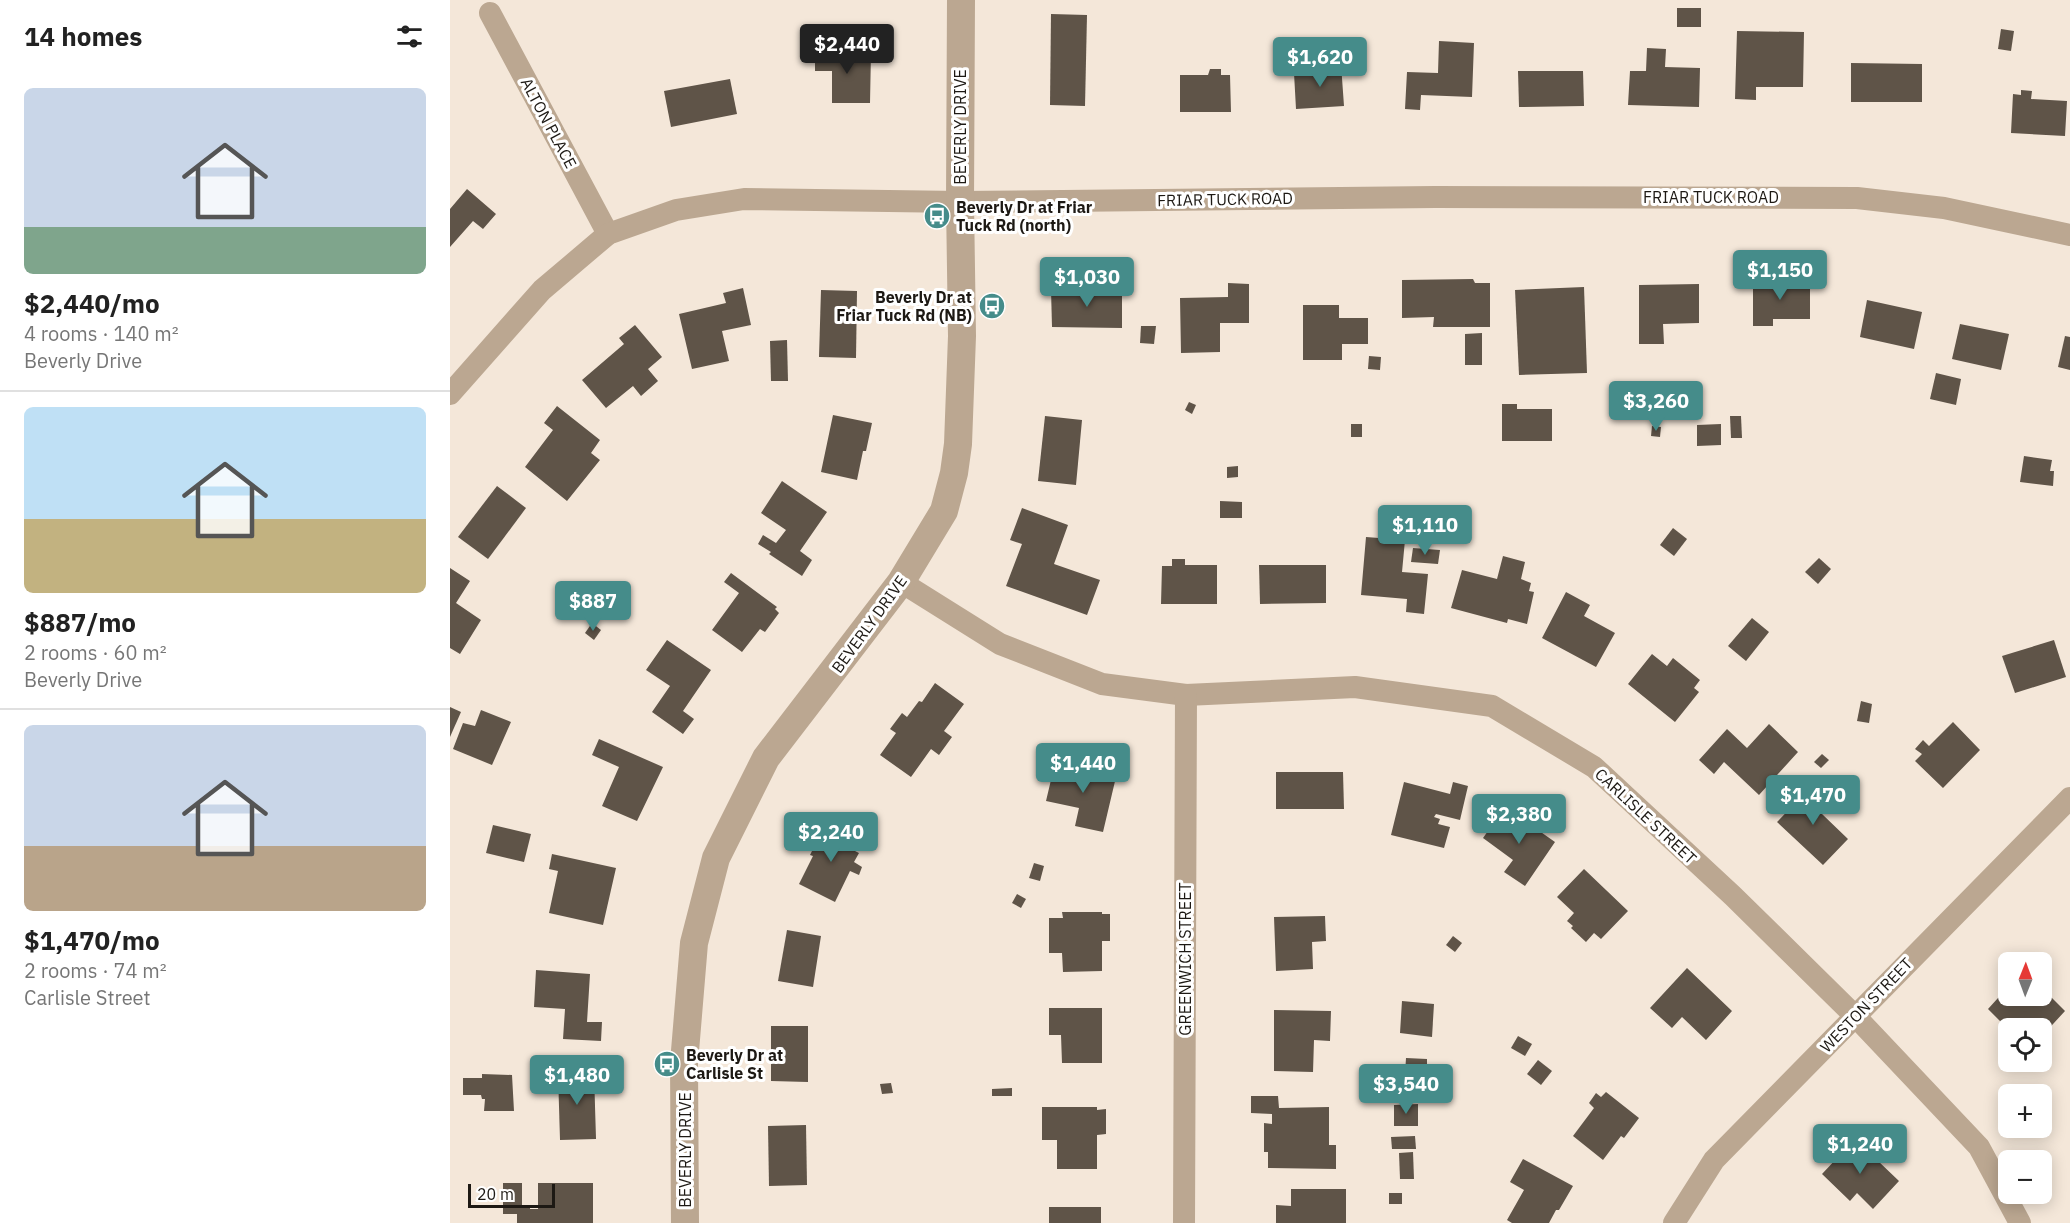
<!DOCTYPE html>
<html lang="en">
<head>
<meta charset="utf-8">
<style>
	:root { --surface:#fff; --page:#f2f2f2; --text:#222; --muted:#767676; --line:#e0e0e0; --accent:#458c8a }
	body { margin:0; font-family:"IBM Plex Sans",sans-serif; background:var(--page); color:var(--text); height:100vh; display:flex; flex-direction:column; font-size:22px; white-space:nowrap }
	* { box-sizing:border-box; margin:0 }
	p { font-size:20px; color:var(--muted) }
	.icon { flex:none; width:33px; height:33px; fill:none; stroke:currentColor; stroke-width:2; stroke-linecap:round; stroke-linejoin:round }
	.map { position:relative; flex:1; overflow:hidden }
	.panel { display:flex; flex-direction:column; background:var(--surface); width:450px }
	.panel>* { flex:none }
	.needle { width:39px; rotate:1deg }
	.fabs { position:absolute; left:1548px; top:952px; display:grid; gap:12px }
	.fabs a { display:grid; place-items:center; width:54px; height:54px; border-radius:9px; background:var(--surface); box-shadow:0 3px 15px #0003; font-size:30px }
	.scale { position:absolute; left:18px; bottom:15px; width:87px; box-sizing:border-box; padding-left:6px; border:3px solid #1d1914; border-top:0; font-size:16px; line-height:21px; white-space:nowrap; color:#1d1914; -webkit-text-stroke:4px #fff; paint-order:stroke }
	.price { position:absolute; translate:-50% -51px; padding:0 14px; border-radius:6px; background:var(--accent); color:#fff; font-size:20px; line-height:39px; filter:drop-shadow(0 2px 3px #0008) }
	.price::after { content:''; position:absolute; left:50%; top:36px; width:18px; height:14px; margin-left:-9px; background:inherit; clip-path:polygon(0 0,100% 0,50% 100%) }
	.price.active { background:#222; color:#fff }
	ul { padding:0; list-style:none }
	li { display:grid; align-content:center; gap:12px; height:318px; padding:0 24px }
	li+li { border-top:2px solid var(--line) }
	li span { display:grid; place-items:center; height:186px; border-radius:9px; color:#555 }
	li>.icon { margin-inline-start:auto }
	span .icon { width:108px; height:108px; fill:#fffc; stroke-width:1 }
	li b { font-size:26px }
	h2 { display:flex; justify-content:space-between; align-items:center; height:72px; padding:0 24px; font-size:26px }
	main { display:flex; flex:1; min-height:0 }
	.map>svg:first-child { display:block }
</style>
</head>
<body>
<main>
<section class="panel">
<h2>14 homes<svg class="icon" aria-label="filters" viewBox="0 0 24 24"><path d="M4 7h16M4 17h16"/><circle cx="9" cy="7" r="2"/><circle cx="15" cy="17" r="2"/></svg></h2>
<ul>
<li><span style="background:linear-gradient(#c9d6e8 75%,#7fa58c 0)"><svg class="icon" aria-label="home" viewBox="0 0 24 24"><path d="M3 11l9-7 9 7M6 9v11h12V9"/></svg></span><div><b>$2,440/mo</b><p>4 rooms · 140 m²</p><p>Beverly Drive</p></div></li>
<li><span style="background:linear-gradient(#bfe0f5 60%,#c2b280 0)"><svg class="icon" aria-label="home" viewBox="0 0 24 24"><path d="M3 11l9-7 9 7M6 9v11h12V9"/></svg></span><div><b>$887/mo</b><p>2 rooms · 60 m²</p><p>Beverly Drive</p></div></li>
<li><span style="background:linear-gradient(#c9d6e8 65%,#b9a48a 0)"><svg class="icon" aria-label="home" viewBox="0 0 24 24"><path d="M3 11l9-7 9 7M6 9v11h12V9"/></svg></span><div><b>$1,470/mo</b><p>2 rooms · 74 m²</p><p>Carlisle Street</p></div></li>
</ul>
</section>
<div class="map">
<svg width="1620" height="1223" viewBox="0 0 1620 1223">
	<rect width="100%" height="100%" fill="#f4e7d9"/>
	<!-- building -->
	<g fill="#5f5448">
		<rect x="1227" y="8" width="24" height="19"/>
		<path d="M601 14 637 15 635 106 600 105Z"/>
		<path d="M1551 29 1564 31 1561 51 1548 49Z"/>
		<path d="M1287 31 1354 32 1353 87H1306V100L1285 99Z"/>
		<path d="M989 41 1024 43 1022 97 971 95 970 110 955 109 957 72 988 73Z"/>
		<path d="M1197 48 1216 49 1215 67 1250 68 1249 107 1178 105 1180 71H1196Z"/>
		<path d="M365 51H421L420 103H382V71H365Z"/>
		<path d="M1401 63 1472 64V102H1401Z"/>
		<path d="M891 64 894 106 846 109 844 73 873 71 872 65Z"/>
		<path d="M760 69H771V75H780L781 112H730V75H758Z"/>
		<path d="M1068 71H1133L1134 106 1069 107Z"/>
		<path d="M280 79 287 114 221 127 214 91Z"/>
		<path d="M1571 90 1582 91 1581 99 1617 101 1615 136 1561 133 1563 94 1571 95Z"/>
		<path d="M17 189 46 214 33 229 23 221 0 247V209Z"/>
		<path d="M1023 279 1025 283H1040V327H983L984 317 952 318V280Z"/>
		<path d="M1303 280 1360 281V319H1323V326H1303Z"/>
		<path d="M778 283 799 284V323H770V352L731 353 730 298 778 297Z"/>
		<path d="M1249 284V323L1213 324 1214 344H1189V285Z"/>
		<path d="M1134 287 1137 373 1069 375 1065 290Z"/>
		<path d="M293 288 301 325 272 331 279 361 242 369 229 314 276 303 273 293Z"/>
		<path d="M601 289 672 290V328L602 327Z"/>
		<path d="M371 290 407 291 406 358 369 357Z"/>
		<path d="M1417 300 1472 312 1464 349 1410 337Z"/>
		<path d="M853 305H889V318H918V344H892V360H853Z"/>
		<path d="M1510 324 1559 334 1551 370 1502 359Z"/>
		<path d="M185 325 212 357 198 369 208 381 191 396 183 386 156 408 132 380 174 344 169 338Z"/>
		<path d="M691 326H706L704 344 690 343Z"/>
		<path d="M1032 333V365H1015V334Z"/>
		<path d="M1615 336 1620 337V370L1608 367Z"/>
		<path d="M337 340 338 381H321L320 341Z"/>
		<path d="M919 356 931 357 930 370 918 369Z"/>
		<path d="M1486 373 1511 379 1506 405 1480 399Z"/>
		<path d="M739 402 746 405 742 414 735 410Z"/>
		<path d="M1052 404H1067V409H1102V441H1052Z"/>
		<path d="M107 406 150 440 141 453 150 460 117 501 75 467 103 430 94 423Z"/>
		<path d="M383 415 422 423 416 451H413L407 480 371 472Z"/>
		<path d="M595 416 632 420 626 485 588 481Z"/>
		<path d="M1280 416H1291L1292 438H1281Z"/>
		<rect x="901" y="424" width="11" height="13"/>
		<path d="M1271 424V445L1247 446V425Z"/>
		<path d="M1202 426 1211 427 1210 437 1201 436Z"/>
		<path d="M1574 456 1602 460 1600 471H1604L1603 486 1570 482Z"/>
		<path d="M788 466V477L777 478V467Z"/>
		<path d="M332 481 377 512 350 551 362 560 352 576 319 554 321 552 308 544 313 535 326 543 336 530 311 513Z"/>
		<path d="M47 486 76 508 38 559 8 537Z"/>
		<path d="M770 501 792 502V518H770Z"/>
		<path d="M572 508 618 525 604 564 650 580 637 615 556 586 572 544 560 540Z"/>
		<path d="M1223 528 1237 539 1224 556 1210 545Z"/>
		<path d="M916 537 955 540 952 572 978 574 974 614 956 612 957 599 911 595Z"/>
		<path d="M963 548 990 550 988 564 961 562Z"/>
		<path d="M1053 556 1075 562 1071 579 1081 583 1079 591 1084 592 1077 624 1058 619 1057 623 1001 608 1012 570 1047 579Z"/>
		<path d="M1369 558 1381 569 1368 584 1355 572Z"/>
		<path d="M722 559H735V565H767V604H711L712 566H722Z"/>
		<path d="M809 565H876V603L810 604Z"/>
		<path d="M0 568 20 581 6 603 31 620 10 654 0 648Z"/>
		<path d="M281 573 327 607 325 609 329 613 315 632 310 629 292 652 262 630 289 593 274 582Z"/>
		<path d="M1116 592 1140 605 1134 616 1165 633 1146 667 1092 638Z"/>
		<path d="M1302 618 1319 632 1296 661 1278 646Z"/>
		<path d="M142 623 151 630 144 640 135 633Z"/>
		<path d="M217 640 261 670 233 711 244 719 233 734 202 712 220 686 196 670Z"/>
		<path d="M1604 640 1616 677 1565 693 1552 656Z"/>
		<path d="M1202 654 1217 666 1223 658 1250 680 1244 688 1249 692 1225 722 1178 684Z"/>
		<path d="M485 683 514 704 494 731 502 737 489 755 481 749 461 777 430 755 446 733 440 729 452 713 457 717 469 701 472 702Z"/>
		<path d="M1411 701 1422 704 1419 723 1407 721Z"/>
		<path d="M0 707 11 712 0 737Z"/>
		<path d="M31 710 61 722 42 765 3 749 13 723 25 726Z"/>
		<path d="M1503 722 1530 750 1493 788 1465 761 1472 754 1465 749 1473 740 1479 746Z"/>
		<path d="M1319 724 1348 752 1309 795 1274 762 1264 774 1249 760 1277 729 1297 748Z"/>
		<path d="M149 739 213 767 187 821 152 806 169 767 142 755Z"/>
		<path d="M1372 754 1379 760 1371 768 1364 762Z"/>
		<path d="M605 763 666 777 653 832 625 826 629 808 596 801Z"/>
		<path d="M826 772H893L894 809H826Z"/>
		<path d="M954 782 1000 794 1003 782 1018 786 1010 820 986 814 984 817 990 819 988 824 1000 827 994 848 941 835Z"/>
		<path d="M1365 786 1382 802 1372 814 1398 839 1373 865 1327 822 1354 794 1355 796Z"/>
		<path d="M1055 807 1105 842 1075 886 1054 872 1063 860 1033 838Z"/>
		<path d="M383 823 406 835 399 848 409 853 404 862 412 867 409 875 400 871 385 902 349 884 363 856 360 855 370 835 377 836Z"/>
		<path d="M43 825 81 834 74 862 36 853Z"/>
		<path d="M102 854 166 868 153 925 99 913 108 871 99 869Z"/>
		<path d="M584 863 594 866 590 881 579 878Z"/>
		<path d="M1134 869 1178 911 1151 939 1144 933 1136 942 1121 928 1123 926 1117 921 1124 913 1107 897Z"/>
		<path d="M567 894 576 899 571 908 562 903Z"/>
		<path d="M612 912H652V914H660V941H652V971L613 972 612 953H599V918H613Z"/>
		<path d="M875 916 876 941 862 942 863 969 826 971 824 917Z"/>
		<path d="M337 930 371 936 363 987 328 981Z"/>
		<path d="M1003 936 1012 943 1005 952 996 945Z"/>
		<path d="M1237 968 1282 1011 1256 1040 1232 1017 1222 1028 1200 1008Z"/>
		<path d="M86 970 140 974 137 1022H152L151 1041 113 1039 115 1009 84 1007Z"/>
		<path d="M1558 987V996H1592V988L1615 1011 1592 1036V1029H1577L1566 1019 1557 1028 1538 1009Z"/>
		<path d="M952 1001 984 1004 982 1037 950 1033Z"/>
		<path d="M599 1008H652V1063H612L611 1035H599Z"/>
		<path d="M824 1010 881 1011 880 1041 864 1040 863 1072 824 1071Z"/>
		<path d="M321 1026H358V1082L321 1081Z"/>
		<path d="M1068 1036 1082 1044 1075 1056 1061 1048Z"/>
		<path d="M956 1058 977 1059V1075H955Z"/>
		<path d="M1088 1060 1102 1071 1091 1085 1077 1074Z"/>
		<path d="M108 1073H144L146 1139 110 1140Z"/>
		<path d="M32 1074 62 1075 64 1111H34L35 1099H32L31 1095H13V1078H32Z"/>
		<path d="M441 1083 443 1093 432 1094 430 1084Z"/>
		<path d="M562 1088V1096H542V1089Z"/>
		<path d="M1156 1092 1189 1118 1174 1138 1171 1136 1153 1160 1123 1136 1144 1108 1139 1103 1146 1093 1151 1097Z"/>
		<path d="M801 1096H828L829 1108 879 1107V1145H886V1169L818 1168V1152H814V1123L822 1124V1114L801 1113Z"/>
		<path d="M968 1104V1126H944V1105Z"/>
		<path d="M592 1107H647V1110L656 1109V1134L647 1135V1169H607V1140H592Z"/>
		<path d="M356 1125 357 1185 319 1186 318 1126Z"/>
		<path d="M965 1136 966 1149H942L941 1137Z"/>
		<path d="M1405 1139 1449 1181 1423 1209 1407 1193 1400 1201 1372 1174Z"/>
		<path d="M963 1152 964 1179H950L949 1153Z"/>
		<path d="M1073 1159 1123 1186 1109 1210H1106L1099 1223H1062L1057 1220 1074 1190 1060 1182Z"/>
		<path d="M53 1183H72V1205H80V1209H88V1183H143V1223H67V1214H53Z"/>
		<path d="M841 1189H896V1223H826V1205L841 1206Z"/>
		<rect x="939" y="1193" width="13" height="11"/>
		<rect x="599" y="1207" width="52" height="16"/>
	</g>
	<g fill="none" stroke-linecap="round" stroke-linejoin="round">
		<!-- minor -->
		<g stroke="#bba791" stroke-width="22">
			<path d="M40 13 158 234"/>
			<path d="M0 394 92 290 158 234 226 210 294 199 510 202 985 197 1407 198 1494 208 1620 235"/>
			<path d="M451 582 550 644 652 684 736 695 905 687 1042 706 1144 767 1283 896 1405 1016 1529 1147 1570 1223"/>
			<path d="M734 1223 736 695"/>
			<path d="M1224 1223 1264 1160 1620 798"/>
		</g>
		<!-- tertiary -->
		<path stroke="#bba791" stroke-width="28" d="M235 1223 234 1063 244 943 266 858 316 758 451 582 494 511 504 473 508 444 512 336 510 202 511 0"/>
	</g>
	<!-- icons -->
	<defs>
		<symbol id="bus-disc" viewBox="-11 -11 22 22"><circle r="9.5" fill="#458c8a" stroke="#fff"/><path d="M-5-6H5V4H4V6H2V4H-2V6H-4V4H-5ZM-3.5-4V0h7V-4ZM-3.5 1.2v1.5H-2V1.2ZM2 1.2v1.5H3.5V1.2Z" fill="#fff"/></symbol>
	</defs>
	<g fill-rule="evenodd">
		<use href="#bus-disc" x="472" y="201" width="30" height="30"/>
		<use href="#bus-disc" x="527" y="291" width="30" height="30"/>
		<use href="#bus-disc" x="202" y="1049" width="30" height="30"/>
	</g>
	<g text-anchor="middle" stroke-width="6" stroke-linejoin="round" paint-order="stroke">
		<!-- street labels -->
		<g font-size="16" fill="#1d1914" stroke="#fff">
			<text transform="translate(99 123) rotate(62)" y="6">ALTON PLACE</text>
			<text transform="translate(510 127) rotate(-90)" y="6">BEVERLY DRIVE</text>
			<text x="1261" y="203">FRIAR TUCK ROAD</text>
			<text transform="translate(775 199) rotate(-1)" y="6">FRIAR TUCK ROAD</text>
			<text transform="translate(419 624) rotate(-54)" y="6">BEVERLY DRIVE</text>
			<text transform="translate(1196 816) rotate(43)" y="6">CARLISLE STREET</text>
			<text transform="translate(735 959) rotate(-90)" y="6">GREENWICH STREET</text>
			<text transform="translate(1416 1005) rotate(-46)" y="6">WESTON STREET</text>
			<text transform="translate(235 1150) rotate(-90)" y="6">BEVERLY DRIVE</text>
		</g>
		<!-- poi labels -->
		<g font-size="16" font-weight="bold" fill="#1d1914" stroke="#fff" text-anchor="start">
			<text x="506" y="213">Beverly Dr at Friar<tspan x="506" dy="18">Tuck Rd (north)</tspan></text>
			<text x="522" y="303" text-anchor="end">Beverly Dr at<tspan x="522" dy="18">Friar Tuck Rd (NB)</tspan></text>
			<text x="236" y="1061">Beverly Dr at<tspan x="236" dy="18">Carlisle St</tspan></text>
		</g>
	</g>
</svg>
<div class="fabs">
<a><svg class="needle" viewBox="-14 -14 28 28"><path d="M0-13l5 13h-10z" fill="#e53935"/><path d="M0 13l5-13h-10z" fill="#767676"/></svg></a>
<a><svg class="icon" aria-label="locate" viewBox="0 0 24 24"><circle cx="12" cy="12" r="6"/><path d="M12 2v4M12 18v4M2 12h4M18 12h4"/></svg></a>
<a>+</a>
<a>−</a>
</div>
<div class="scale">20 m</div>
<b class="price active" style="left:397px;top:75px">$2,440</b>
<b class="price" style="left:870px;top:88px">$1,620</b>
<b class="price" style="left:1330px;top:301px">$1,150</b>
<b class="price" style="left:637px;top:308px">$1,030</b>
<b class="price" style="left:1206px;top:432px">$3,260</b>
<b class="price" style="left:975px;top:556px">$1,110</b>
<b class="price" style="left:143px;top:632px">$887</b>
<b class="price" style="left:633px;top:794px">$1,440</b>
<b class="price" style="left:1363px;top:826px">$1,470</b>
<b class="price" style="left:1069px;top:845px">$2,380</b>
<b class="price" style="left:381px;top:863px">$2,240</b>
<b class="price" style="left:127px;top:1106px">$1,480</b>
<b class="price" style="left:956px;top:1115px">$3,540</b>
<b class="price" style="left:1410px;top:1175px">$1,240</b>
</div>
</main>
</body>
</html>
